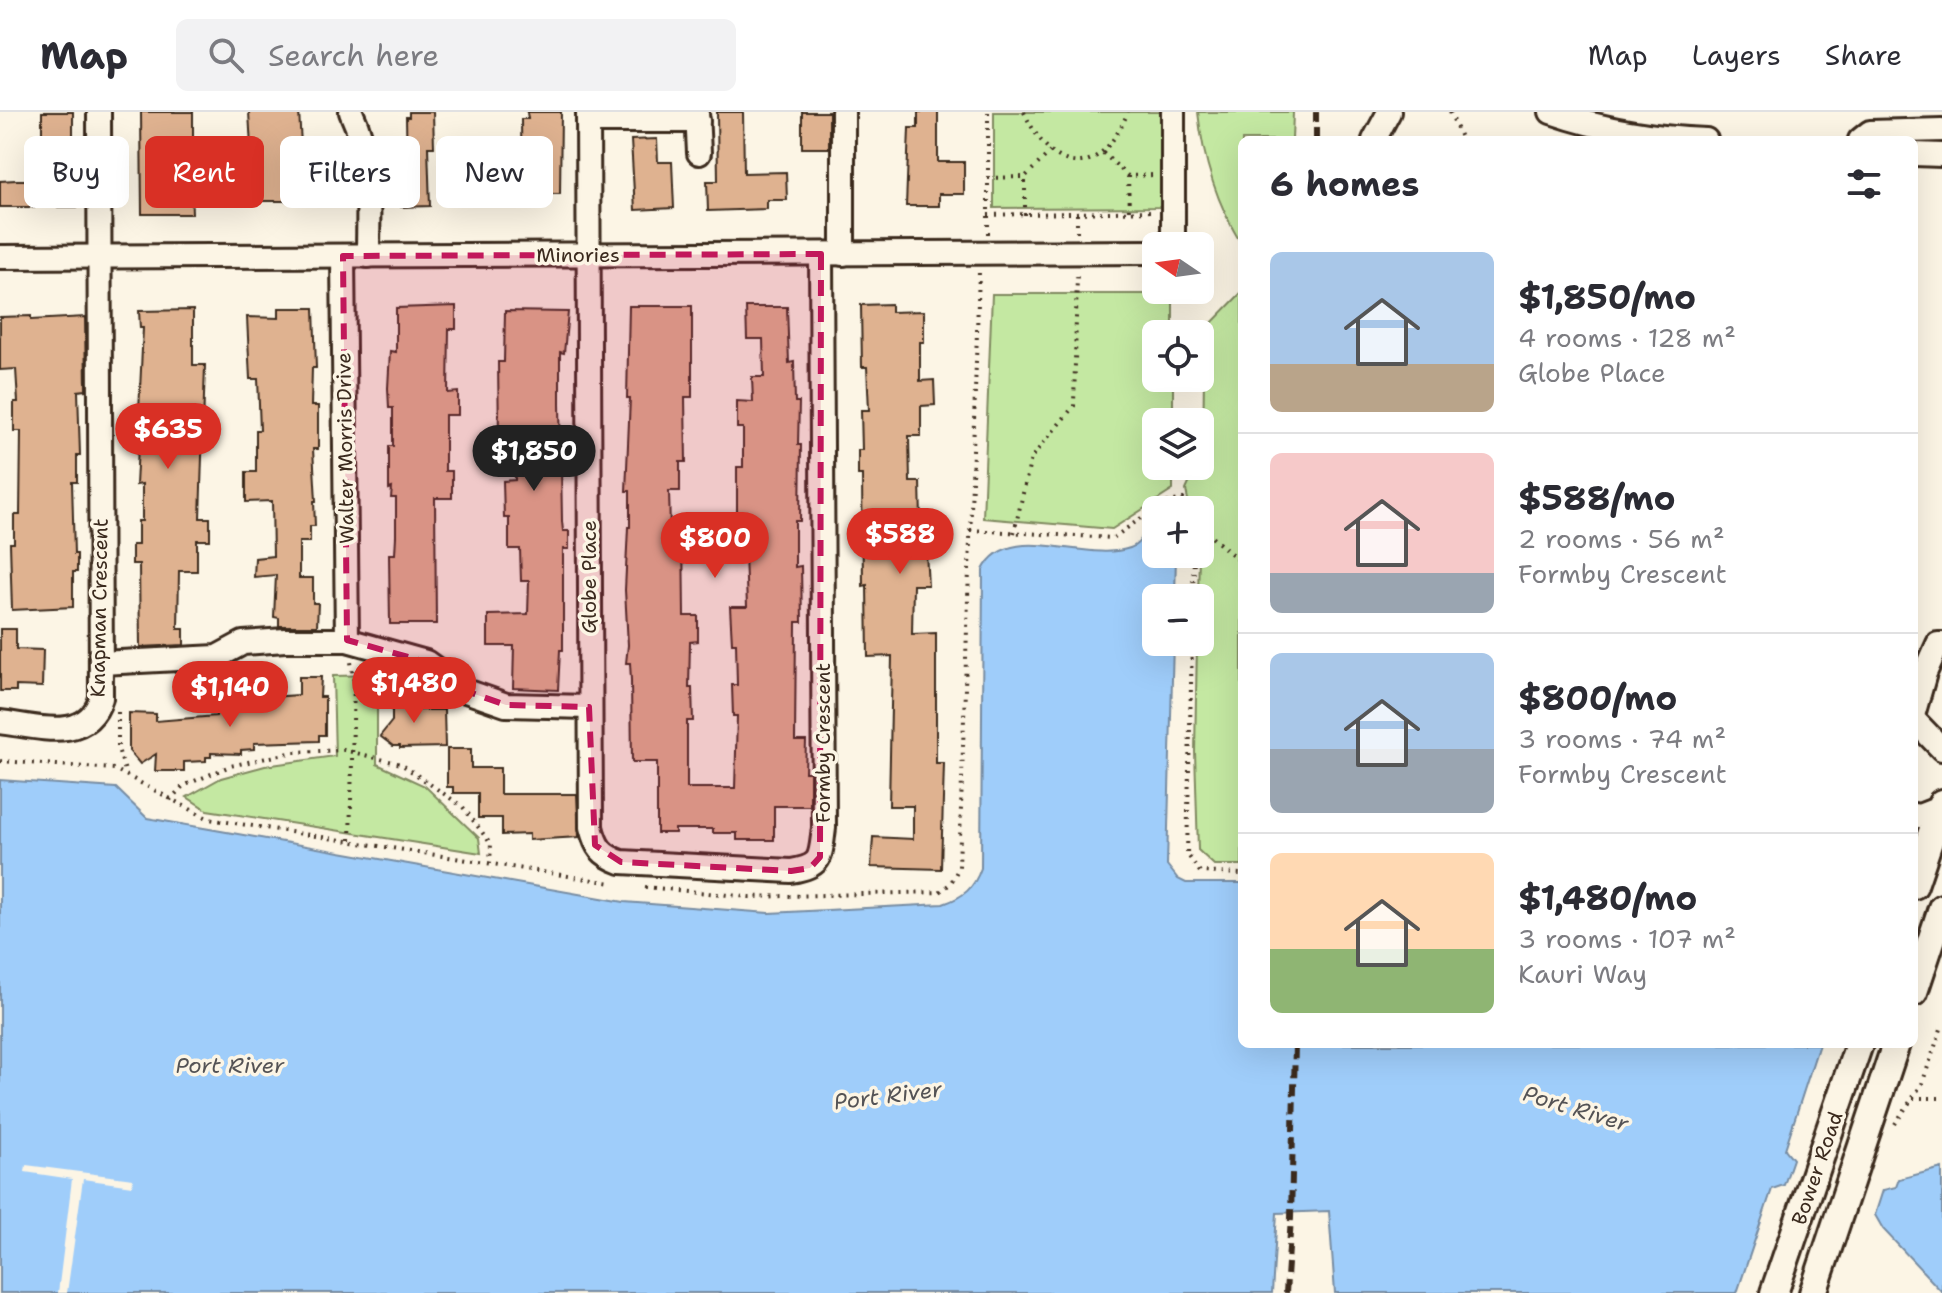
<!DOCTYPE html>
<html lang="en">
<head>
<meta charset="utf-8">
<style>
	:root { --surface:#fff; --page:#f2f2f3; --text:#2b2b33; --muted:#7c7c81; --line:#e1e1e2; --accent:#d93025 }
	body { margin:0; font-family:"Shantell Sans",sans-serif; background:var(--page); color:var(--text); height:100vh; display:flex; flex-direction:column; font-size:30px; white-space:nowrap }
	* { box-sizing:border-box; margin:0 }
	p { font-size:26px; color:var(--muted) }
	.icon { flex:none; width:44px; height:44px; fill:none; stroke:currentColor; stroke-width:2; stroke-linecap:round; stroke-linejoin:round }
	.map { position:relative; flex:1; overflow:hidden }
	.sheet { position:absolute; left:1238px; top:24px; width:680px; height:912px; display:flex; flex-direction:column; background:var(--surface); border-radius:12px; box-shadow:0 8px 32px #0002 }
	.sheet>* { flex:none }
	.hud { position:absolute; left:24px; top:24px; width:760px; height:72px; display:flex; gap:16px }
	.needle { width:52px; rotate:283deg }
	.controls { position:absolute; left:1142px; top:120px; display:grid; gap:16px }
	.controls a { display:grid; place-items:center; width:72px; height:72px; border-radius:12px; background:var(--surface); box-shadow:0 8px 32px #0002; font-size:40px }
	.price { position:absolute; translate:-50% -68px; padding:0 18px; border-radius:28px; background:var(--accent); color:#fff; font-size:26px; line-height:52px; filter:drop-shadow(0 2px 4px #0008) }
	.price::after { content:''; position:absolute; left:50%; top:48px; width:24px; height:18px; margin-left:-12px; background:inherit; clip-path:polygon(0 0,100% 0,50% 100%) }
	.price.selected { background:#222; color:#fff }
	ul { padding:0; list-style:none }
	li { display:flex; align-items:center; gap:24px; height:200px; padding:0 32px }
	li+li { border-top:2px solid var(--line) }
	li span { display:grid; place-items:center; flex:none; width:224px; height:160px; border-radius:12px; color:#555 }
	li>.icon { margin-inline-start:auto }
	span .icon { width:96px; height:96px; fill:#fffc; stroke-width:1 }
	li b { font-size:34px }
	h2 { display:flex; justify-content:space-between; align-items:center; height:96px; padding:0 32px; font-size:34px }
	.chip { padding:0 28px; border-radius:12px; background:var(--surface); box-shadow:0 8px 32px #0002; font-size:28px; line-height:72px }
	.chip.selected { background:var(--accent); color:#fff }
	header { display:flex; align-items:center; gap:48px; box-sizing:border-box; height:112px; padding:0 40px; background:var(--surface); border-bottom:2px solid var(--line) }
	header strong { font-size:38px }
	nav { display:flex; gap:44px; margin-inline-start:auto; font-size:28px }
	.search { width:560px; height:72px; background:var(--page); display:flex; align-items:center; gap:20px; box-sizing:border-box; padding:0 28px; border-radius:12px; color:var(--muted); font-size:30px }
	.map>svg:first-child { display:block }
</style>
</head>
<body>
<header>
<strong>Map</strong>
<div class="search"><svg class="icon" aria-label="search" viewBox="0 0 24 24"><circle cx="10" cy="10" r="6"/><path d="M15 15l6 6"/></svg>Search here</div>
<nav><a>Map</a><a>Layers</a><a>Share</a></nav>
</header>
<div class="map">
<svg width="1942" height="1181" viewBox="0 0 1942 1181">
	<rect width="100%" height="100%" fill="#fcf5e5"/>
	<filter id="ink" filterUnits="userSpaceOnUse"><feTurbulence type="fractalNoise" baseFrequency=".0125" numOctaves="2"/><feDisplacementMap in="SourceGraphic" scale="16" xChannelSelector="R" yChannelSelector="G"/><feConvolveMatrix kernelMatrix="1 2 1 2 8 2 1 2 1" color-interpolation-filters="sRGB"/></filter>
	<g filter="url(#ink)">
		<!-- green -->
		<g fill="#c4e8a2" stroke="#808960" stroke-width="2">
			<path d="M994 0H1162L1163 95 994 96Z"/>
			<path d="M1198 0H1293L1292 28H1242V133C1217 92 1203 48 1198 0Z"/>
			<path d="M1242 180V753H1214L1198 738 1195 640 1197 530H1200V486H1198L1200 398H1190L1186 378 1197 354H1200L1203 341 1204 262 1200 223Z"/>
			<path d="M992 182H1173V222H1156V266H1173V310H1156V354H1173V378L1112 417 983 406Z"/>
			<path d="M377 563V652L425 674 479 726 481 741 207 698 187 685 221 666 265 654 335 644 333 564Z"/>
		</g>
		<!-- water -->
		<g fill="#9fcdfa" stroke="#778ca2" stroke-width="2">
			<path d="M1156 403V442H1176L1175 486H1156V530H1173L1167 753 1178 767 1186 771H1242V932H1819L1785 1037 1793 1047 1784 1073 1772 1077 1737 1181H1335L1329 1099 1277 1101 1272 1181H0V668L116 676 147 706 624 790 769 801 943 792C964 785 974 776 981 756L983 458C1008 407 1085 452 1130 436 1146 430 1144 411 1156 403Z"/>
			<path d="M1942 1056V1180L1883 1117 1875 1103 1883 1078 1896 1075 1899 1067Z"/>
		</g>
		<!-- pier -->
		<path fill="#fcf5e5" d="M26 1053 133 1067 132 1074 83 1067 67 1181H58L72 1067 25 1060Z"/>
		<!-- building -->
		<g fill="#dfb290" stroke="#3b2a1e" stroke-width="2">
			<rect x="42" y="0" width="31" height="28"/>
			<path d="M141 0H193V52H190L192 102H142Z"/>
			<path d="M249 0H299L301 32 287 33V89H243L242 53H252Z"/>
			<path d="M409 0H433L434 35H428L430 94 401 95 400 54H407L406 5H409Z"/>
			<path d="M527 0H561L560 82H522L521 7H528Z"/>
			<path d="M717 0H743L744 61 786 60 787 88H767V97L708 99 707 69H718Z"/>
			<rect x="802" y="0" width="27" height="36"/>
			<path d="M918 0H938V50H964V82H939V94H906L909 16H918Z"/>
			<path d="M657 27 658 50H672L674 96 635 98 631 28Z"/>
			<path d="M16 68H84L85 95H0V69Z"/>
			<path d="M891 192V200L924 199V230H920V269L934 268 935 293 921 294V324H909L910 370H920L921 408H924L928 473H913L912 522 936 521V651H944L941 757 871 755 873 725 913 727V694H889L892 544 868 545 867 473 863 474 862 363H858V338H862L861 298H869L867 255H862L861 193Z"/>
			<path d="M456 194V217H449L448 281 458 280V303H445V359H452V386H435L436 512H390L389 442H395L396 424V386H391L392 376 389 377V334H393V296H389L388 276 390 239 396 240V196Z"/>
			<path d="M629 194H692V285H685L686 350H680V379H669L670 416H683L684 504H698V529L690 530 689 576H692L693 609H687V676H735L737 604H733L732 573H737L736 531H732L730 495H747L745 442 731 443V421H737V355H743V316H737V289L753 290 752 265H764L763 227H747L746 195H787L789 251 794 250 795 290H799L798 333H801L800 409H795V455L801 454 802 510H796L795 629H806L805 660H810V694H774V728H737V721H713V717H675V721H657V650H632L631 568 630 551H626L628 533 625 478 628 415H630V379H626L630 286H627Z"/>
			<path d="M279 196H314L316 256H312L311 294H318V337H313L316 389H314L315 414H310V430H299V466H313V491H318L317 514H279V506L274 505 276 463 254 465 255 446 273 444 272 389 246 390V360H256V318H260L258 267H250L247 205 279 206Z"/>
			<path d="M193 198V253H205L200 406H210V428H197V459H179L178 517H184V533L140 535 139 452H132V433H138V409H142V372L136 373 139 315H135V299H139L143 216H140L139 199Z"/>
			<path d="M505 199 568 200 564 241 560 240V292L562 409 563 419H569V437H563V538H560L558 578 513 576 514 534H488V503L528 502 529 469H521L520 437H509V406H504L503 369 515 368 514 326H499L498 250H504Z"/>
			<path d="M31 204V208L85 205 86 278 78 279 80 343H77V370H72L74 442H77V460H73V495L12 498 10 431H14V403H20L21 319H14V290H18L16 257 0 258V205Z"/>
			<path d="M0 517H16V537L43 538 42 575 16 574V579H0Z"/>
			<path d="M299 565H321L320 585H325V623H319V629L254 631V637L241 638V642L211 641V645H206V649L184 650V659H155L156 642 140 652 129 639V601L156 602V609L216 604V595L242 596V590L254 589V586L299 583Z"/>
			<path d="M392 580H414V598H444L445 635 400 636V634H393L380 624 392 609Z"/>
			<path d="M447 637H471V656H500V682H577L579 725 529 728V722L502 723V706H478V681H453V675H447Z"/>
		</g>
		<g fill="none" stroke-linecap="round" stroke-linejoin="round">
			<defs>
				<g id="minor">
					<path d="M351 0C373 47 368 94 368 144"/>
					<path d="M588 0 591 715C596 735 601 743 621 750L791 759C823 754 820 745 824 716L821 142"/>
					<path d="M697 0 699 41"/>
					<path d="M1551 0C1603 18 1651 26 1706 28"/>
					<path d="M588 9H698"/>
					<path d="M1374 28 1389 0"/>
					<path d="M1860 28 1870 20 1942 18"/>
					<path d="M1914 42 1942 43"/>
					<path d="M1173 134V0"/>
					<path d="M843 142V0"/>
					<path d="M343 144 347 528"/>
					<path d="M0 145 1156 140"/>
					<path d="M101 551 217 545 243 531 285 528H347L426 550 466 579 506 593 589 595"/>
					<path d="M1914 600 1925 561 1938 532H1942"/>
					<path d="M1914 608 1942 637"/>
					<path d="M0 610C36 614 87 632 101 586L99 0"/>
					<path d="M1914 703 1919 704 1942 695"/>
				</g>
				<g id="major">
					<path d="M1914 773 1942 691"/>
					<path d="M1914 880 1942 796"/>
					<path d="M1774 1181 1859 932"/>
					<path d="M1813 1181 1896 932"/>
				</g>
			</defs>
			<!-- minor casing -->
			<use href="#minor" stroke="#3b2a1e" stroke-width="28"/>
			<!-- major casing -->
			<use href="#major" stroke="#3b2a1e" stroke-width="32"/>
			<!-- path -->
			<g stroke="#3b2a1e" stroke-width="4" stroke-dasharray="2 6" stroke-linecap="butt">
				<path d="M988 0V122"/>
				<path d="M1024 0C1054 65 1099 69 1128 0"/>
				<path d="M1450 0 1462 28"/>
				<path d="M1103 41 1128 64 1154 63"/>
				<path d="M1128 64 1129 101"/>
				<path d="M988 66 1025 65"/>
				<path d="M988 103 1154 99"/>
				<path d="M1025 103V65L1050 40"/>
				<path d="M1077 120V102"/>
				<path d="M1200 415 1242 451"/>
				<path d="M970 418 1113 426 1161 392 1183 387 1188 398"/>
				<path d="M1014 421 1031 346 1074 294 1077 161"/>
				<path d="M1193 486 1194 442"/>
				<path d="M1192 530 1187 742 1200 760 1242 762"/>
				<path d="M118 600V637L126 662"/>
				<path d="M0 649 114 657 209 707 612 771"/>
				<path d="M170 688 183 674 230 654 294 640 344 638 401 652 463 695 491 732 490 751"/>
				<path d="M350 728 354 571 351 550"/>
				<path d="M645 775 749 785 940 780 951 771 959 755 979 160"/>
				<path d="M1913 986H1942"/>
				<path d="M1895 1012 1922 972 1942 914"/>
			</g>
			<!-- minor -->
			<use href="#minor" stroke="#fcf5e5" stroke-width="22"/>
			<!-- major -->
			<use href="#major" stroke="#fcf5e5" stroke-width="26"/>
			<!-- rail -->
			<g stroke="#3b2a1e" stroke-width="6" stroke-dasharray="12 6" stroke-linecap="butt">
				<path d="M1316 28V0"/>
				<path d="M1286 1181 1291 1106 1295 932"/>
			</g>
		</g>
	</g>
	<!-- marked area -->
	<path fill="#c2185b" fill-opacity="0.2" stroke="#c2185b" stroke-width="6" stroke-dasharray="16 10" stroke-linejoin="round" d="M821 142 820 745 810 756 791 759 621 750 595 733 589 595 506 593 466 579 426 550 347 528 343 144Z"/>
	<g text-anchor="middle" stroke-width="7" stroke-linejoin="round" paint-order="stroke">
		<!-- street labels -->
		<g font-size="20" fill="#3b2a1e" stroke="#fcf5e5">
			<text x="578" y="150">Minories</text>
			<text transform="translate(345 336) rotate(-91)" y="7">Walter Morris Drive</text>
			<text transform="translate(589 465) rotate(-90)" y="7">Globe Place</text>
			<text transform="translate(99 496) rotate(-89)" y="7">Knapman Crescent</text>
			<text transform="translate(823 631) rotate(-90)" y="7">Formby Crescent</text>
			<text transform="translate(1817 1056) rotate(-71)" y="7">Bower Road</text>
		</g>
		<!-- water labels -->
		<g font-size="22" font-style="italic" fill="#545355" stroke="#fcf5e5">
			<text x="230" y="961">Port River</text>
			<text transform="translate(888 983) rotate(-7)" y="8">Port River</text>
			<text transform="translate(1576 996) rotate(17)" y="8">Port River</text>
		</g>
	</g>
</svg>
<div class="controls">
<a><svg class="needle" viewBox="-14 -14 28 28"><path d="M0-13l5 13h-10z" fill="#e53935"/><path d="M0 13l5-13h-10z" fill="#7c7c81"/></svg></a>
<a><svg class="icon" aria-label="locate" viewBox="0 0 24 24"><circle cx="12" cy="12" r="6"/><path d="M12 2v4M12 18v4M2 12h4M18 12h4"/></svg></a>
<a><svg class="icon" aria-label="layers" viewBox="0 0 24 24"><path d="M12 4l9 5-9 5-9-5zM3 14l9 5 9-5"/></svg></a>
<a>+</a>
<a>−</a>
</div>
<b class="price" style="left:168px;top:359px">$635</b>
<b class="price selected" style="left:534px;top:381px">$1,850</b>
<b class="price" style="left:900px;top:464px">$588</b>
<b class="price" style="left:715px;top:468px">$800</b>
<b class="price" style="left:414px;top:613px">$1,480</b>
<b class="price" style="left:230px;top:617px">$1,140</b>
<div class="hud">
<a class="chip">Buy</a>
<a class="chip selected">Rent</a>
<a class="chip">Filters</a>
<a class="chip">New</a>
</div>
<section class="sheet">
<h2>6 homes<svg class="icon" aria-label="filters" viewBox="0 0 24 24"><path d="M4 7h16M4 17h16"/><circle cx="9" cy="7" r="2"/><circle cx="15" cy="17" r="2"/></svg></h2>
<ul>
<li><span style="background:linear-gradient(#a9c7e8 70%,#b9a48a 0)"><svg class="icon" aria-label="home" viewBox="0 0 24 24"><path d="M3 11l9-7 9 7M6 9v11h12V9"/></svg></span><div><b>$1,850/mo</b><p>4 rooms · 128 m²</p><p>Globe Place</p></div></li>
<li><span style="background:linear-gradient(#f6c9c9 75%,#9aa5b1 0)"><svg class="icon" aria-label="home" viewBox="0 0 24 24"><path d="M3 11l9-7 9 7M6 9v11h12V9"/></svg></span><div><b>$588/mo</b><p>2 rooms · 56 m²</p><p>Formby Crescent</p></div></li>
<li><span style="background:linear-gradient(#a9c7e8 60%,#9aa5b1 0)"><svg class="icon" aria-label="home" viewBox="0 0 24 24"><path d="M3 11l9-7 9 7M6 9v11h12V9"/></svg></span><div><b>$800/mo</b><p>3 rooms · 74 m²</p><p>Formby Crescent</p></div></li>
<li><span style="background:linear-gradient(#ffd9b3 60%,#8fb573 0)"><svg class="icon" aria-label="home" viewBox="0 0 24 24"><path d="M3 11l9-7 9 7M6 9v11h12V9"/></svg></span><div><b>$1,480/mo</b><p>3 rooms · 107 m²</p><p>Kauri Way</p></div></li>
</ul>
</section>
</div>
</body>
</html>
